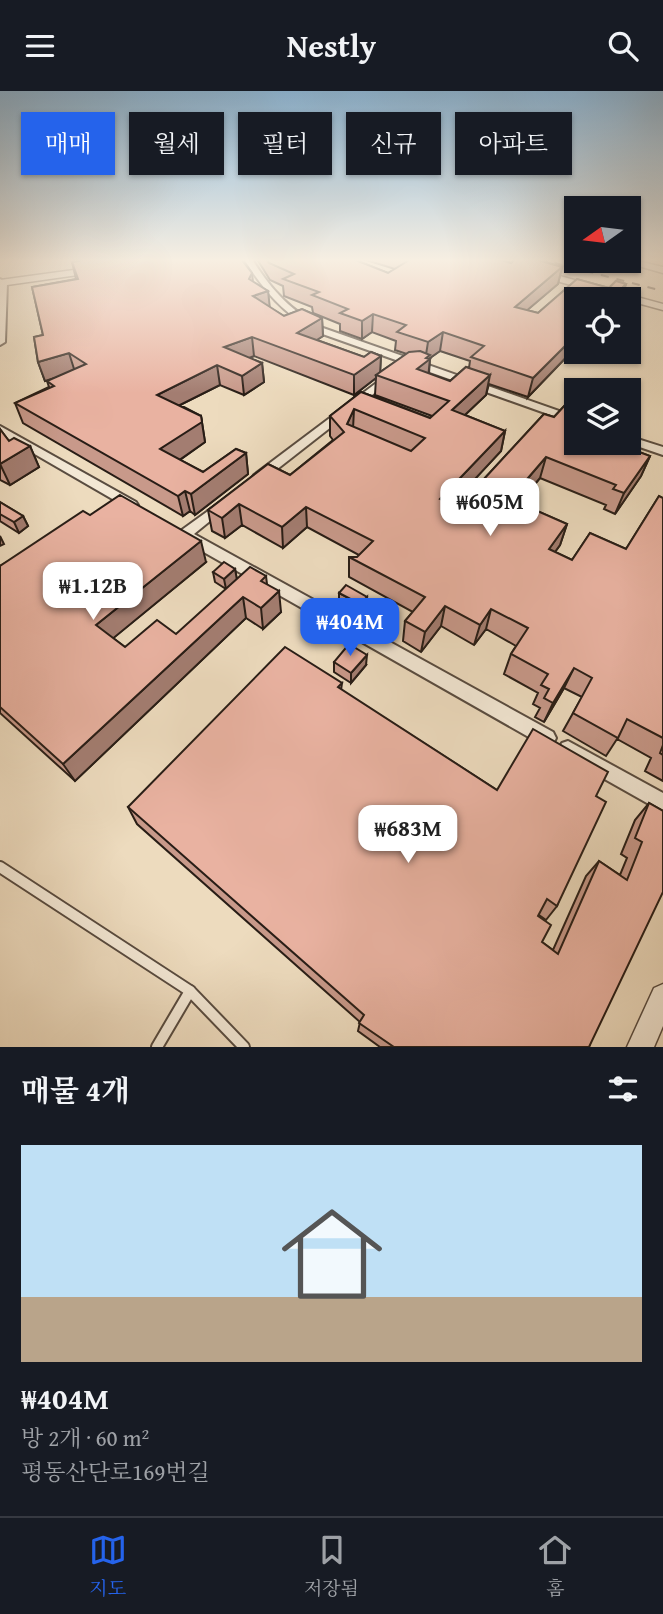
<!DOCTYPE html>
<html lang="ko">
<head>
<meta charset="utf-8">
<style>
	:root { --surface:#171b24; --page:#242831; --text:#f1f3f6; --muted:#9ea1a6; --line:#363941; --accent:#2563eb }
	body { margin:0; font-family:"Gentium Book Plus","Noto Serif KR",serif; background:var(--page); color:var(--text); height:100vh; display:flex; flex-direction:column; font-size:26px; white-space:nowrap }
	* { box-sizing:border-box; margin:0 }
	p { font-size:23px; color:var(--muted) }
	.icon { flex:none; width:38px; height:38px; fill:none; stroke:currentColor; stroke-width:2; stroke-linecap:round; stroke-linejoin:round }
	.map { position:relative; height:956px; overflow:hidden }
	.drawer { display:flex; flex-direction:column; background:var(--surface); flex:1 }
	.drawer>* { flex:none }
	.hud { position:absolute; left:21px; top:21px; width:621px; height:63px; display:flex; gap:14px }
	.needle { width:46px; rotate:256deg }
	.fabs { position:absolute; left:564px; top:105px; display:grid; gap:14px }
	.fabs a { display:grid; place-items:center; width:77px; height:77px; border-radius:0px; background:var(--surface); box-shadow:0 2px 5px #0004; font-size:35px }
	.price { position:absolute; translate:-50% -60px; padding:0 16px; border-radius:14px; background:#fff; color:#222; font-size:23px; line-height:46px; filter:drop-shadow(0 2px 4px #0008) }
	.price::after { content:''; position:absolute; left:50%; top:42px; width:21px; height:16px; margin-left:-10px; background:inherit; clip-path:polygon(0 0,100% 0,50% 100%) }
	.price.on { background:var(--accent); color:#fff }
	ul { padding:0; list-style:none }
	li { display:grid; align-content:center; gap:14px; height:371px; padding:0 21px }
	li+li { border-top:2px solid var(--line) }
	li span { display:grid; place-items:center; height:217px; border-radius:0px; color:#555 }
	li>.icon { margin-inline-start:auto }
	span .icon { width:126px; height:126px; fill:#fffc; stroke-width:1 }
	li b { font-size:30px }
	h2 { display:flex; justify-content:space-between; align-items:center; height:84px; padding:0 21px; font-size:30px }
	.tag { padding:0 24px; border-radius:0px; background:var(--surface); box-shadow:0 2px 5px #0004; font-size:24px; line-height:63px }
	.tag.on { background:var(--accent); color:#fff }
	header { display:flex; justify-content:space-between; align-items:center; height:91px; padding:0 21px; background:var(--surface); font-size:32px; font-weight:700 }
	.menu { display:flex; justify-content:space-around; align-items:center; height:98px; border-top:2px solid var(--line); background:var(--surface); font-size:19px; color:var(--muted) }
	.menu a { display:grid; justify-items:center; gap:4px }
	.menu .on { color:var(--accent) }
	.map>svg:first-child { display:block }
</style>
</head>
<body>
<header><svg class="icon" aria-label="menu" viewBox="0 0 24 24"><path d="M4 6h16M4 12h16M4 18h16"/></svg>Nestly<svg class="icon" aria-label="search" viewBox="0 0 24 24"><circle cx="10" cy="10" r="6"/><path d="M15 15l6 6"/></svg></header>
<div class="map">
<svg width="663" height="956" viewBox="0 0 663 956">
	<rect width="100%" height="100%" fill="#eddbbe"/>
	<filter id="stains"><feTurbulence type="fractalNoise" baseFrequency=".00286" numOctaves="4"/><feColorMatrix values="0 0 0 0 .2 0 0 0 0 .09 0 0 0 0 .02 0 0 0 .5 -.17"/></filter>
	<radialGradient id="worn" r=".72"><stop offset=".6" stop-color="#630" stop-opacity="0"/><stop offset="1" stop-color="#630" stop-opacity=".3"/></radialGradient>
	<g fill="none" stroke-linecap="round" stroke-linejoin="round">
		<defs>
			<g id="service">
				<path d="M0 776 190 900 244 956"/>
				<path d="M157 956 190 900"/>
			</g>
			<g id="minor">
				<path d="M244 168H252C271 199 291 220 323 237L576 326V333L317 241C284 223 264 200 244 168Z"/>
				<path d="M0 188 7 192 5 251 0 254Z"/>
				<path d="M391 281 396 284 395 286 262 390H254L252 387 254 384Z"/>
				<path d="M0 335 136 411 138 414 132 418 128 417 0 343Z"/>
				<path d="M628 345 663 356V364L628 352Z"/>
				<path d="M222 410 226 411 228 414 226 417 194 443 553 641 556 647 553 653 547 655 541 653 179 447 177 444 179 441Z"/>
				<path d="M568 650 663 702V721L562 664 559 658 562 652Z"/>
			</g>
			<g id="tertiary">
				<path d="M629 168 663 176V182L621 170Z"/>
				<path d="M96 176 100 179 99 181 0 195V189Z"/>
				<path d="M541 180 663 213V219L538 185V181Z"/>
				<path d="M663 893V935L654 956H627L654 897Z"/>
			</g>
		</defs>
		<!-- service casing -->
		<use href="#service" stroke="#594c40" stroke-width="14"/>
		<!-- minor casing -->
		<use href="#minor" stroke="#594c40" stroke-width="4"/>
		<!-- tertiary casing -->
		<use href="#tertiary" stroke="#594c40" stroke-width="3"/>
		<!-- service -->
		<use href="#service" stroke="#f3e8d5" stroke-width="10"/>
		<!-- minor -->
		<use href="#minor" fill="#f3e8d5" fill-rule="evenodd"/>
		<!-- tertiary -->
		<use href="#tertiary" fill="#f3e8d5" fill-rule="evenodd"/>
		<!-- rail -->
		<path stroke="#281d16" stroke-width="2" stroke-dasharray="8 8" stroke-linecap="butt" d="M539 168 663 200"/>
	</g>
	<!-- wall -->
	<g fill="#c8998a" stroke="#281d16" stroke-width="2" fill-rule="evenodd">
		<path d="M88 168H242L252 182 253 191 268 200 269 216 284 225 302 218 322 227 323 245 317 249 364 266 371 261 381 265 380 281 407 263 395 259 396 250 372 241 362 248 340 240V233L313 222 312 216 284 205 283 195 270 189 257 168H353L388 182 395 178 363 168H498L511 172 515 168H535L562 176 558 193 527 219 538 222 577 188 609 197 616 190 626 193 621 208H576V256L528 306 489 293 486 304 465 324 505 340 501 360 451 413 464 419 481 400 484 388 544 323 554 326 567 312 576 316V352H615L650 365 641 385 615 423 604 418 606 414 540 387 519 412 567 433 560 454 555 461 572 469 590 442 626 458 659 405 663 407V690L645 680 651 667 617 648 606 665 563 640 582 606 564 597 544 631 535 626 540 617 533 613 538 602 504 583 511 563 516 555 486 538 474 554 441 535 421 561 403 550 405 530 413 521 349 486V466H357L359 464 307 436 283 457 242 434 225 447 212 440 208 419 268 373 290 384 333 349 330 345V325L361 301 430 327 432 325 375 304 376 287 354 304 254 265 249 267 262 272 264 291 244 304 220 294 180 314 201 325 205 351 180 369 203 381 236 358 246 362 248 383 195 424 190 420 183 425 23 332 15 312 49 296 47 290 48 289 45 290 38 271 34 246 43 244 32 196 76 188 72 171ZM440 260 470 270 469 277 466 276 450 290 429 283 430 267Z"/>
		<path d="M0 338 9 350 30 355 39 376 10 394 0 389Z"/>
		<path d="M0 411 23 425 28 435 19 442 0 430Z"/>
		<path d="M90 424 206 471 113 547 125 556 176 543 266 485 267 493 281 521 263 538 246 527 75 690 0 622V475Z"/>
		<path d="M235 478 237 489 226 498 215 491 213 481Z"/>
		<path d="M339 502 366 516 359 524 339 512Z"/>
		<path d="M334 571 366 574 351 592 334 581Z"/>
		<path d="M342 592 341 599 497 699 596 705 557 815 546 829 539 824 538 825 542 851 553 859 586 785 599 770 620 784 627 767 621 763 635 729 649 712 663 720 589 956H380L358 940 360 931 137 733 128 716Z"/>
	</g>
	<!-- shaded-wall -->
	<g fill="#a37d71" stroke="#281d16" stroke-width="2">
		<path d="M562 176 558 193 511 233 515 216Z"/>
		<path d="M626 193 621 208H611Z"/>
		<path d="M268 200 270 218 253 205Z"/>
		<path d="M373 223 372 241 362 248V230Z"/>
		<path d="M322 227 323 245 298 261 297 242Z"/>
		<path d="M443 241 440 260 430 267 428 288 417 278 425 270 428 251Z"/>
		<path d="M576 244V256L528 306 533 287Z"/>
		<path d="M252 246 254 265 227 276 224 256Z"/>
		<path d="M69 262 75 281 45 290 38 271Z"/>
		<path d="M381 265 380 284H376V287L354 304V284Z"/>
		<path d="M262 272 264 291 244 304 242 285Z"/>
		<path d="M217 274 220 294 162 323 157 304Z"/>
		<path d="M490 284 486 304 449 339 452 319Z"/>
		<path d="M354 318 353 338 347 333Z"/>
		<path d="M201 325 205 351 165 379 160 358Z"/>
		<path d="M505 340 501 360 437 429 440 408Z"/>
		<path d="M30 355 39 376 10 394 0 373Z"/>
		<path d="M246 362 248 383 195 424 191 403Z"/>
		<path d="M650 365 641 385 615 423 624 402Z"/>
		<path d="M546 366 540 387 505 429 510 408Z"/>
		<path d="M185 400 190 420 183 425 178 405Z"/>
		<path d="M239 413 242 434 225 447 222 427Z"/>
		<path d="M306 416 307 436 283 457 282 436Z"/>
		<path d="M23 425 28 435 19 442 14 431Z"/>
		<path d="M567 433 560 454 542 479 549 458Z"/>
		<path d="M0 445 4 453 0 455Z"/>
		<path d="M201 450 206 471 105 554 96 534Z"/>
		<path d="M235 478 237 489 226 498 224 488Z"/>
		<path d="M279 500 281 521 263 538 261 517Z"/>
		<path d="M243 506 246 527 75 690 63 673Z"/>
		<path d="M367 506 366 516 359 524 360 513Z"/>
		<path d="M445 515 441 535 421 561 425 541Z"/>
		<path d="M491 518 486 538 474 554 480 534Z"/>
		<path d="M367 564 366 574 351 592V582Z"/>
		<path d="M574 577 564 597 544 631 553 612Z"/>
	</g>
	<!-- building -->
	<g fill="#e9b2a1" stroke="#281d16" stroke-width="2" fill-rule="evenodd">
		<path d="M88 168H241L252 182 249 188 268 200 253 205 284 225 302 218 322 227 297 242 364 266 371 261 381 265 354 284 252 246 224 256 262 272 242 285 217 274 157 304 201 325 202 331 160 358 203 381 236 358 246 362 191 403 185 400 178 405 15 312 54 295 47 290 86 273 69 262 38 271 34 246 43 244 32 196 78 188 72 171Z"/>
		<path d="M266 168H353L388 182 411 168H498L511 172 515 168H535L562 176 515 216 538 222 577 188 609 197 616 190 626 193 611 208H576V244L533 287 471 266 484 255 443 241 428 251 397 241 406 234 373 223 362 230 340 222 348 218 312 204 319 201 283 188 294 183 269 172Z"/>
		<path d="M420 260 430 264 426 267 430 268 417 278 450 290 466 276 490 284 452 319 505 340 440 408 464 419 490 391 484 388 544 323 554 326 567 312 576 316V352H615L650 365 624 402 613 398 616 394 546 366 510 408 567 433 549 458 572 469 590 442 626 458 659 405 663 407V647L627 628 618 647 573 622 592 587 574 577 553 612 544 607 549 598 541 594 548 583 511 563 528 537 491 518 480 534 445 515 425 541 405 530 425 506 349 466H357L373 450 306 416 282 436 239 413 222 427 208 419 268 373 290 384 344 341 330 325 361 301 430 327 449 310 376 284 409 261ZM354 318 425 347 411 360 347 333Z"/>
		<path d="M0 338 9 350 14 347 30 355 0 373Z"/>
		<path d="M120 404 201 450 96 534 125 556 157 529 176 543 250 476 266 485 261 490 279 500 261 517 243 506 63 673 0 616V475L83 420 90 424Z"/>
		<path d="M0 411 23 425 14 431 0 423Z"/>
		<path d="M224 471 235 478 224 488 213 481Z"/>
		<path d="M346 494 367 506 360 513 339 502Z"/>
		<path d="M349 553 367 564 351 582 334 571Z"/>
		<path d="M285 556 342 592 338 596 497 699 533 638 608 681 596 705 606 711 557 815 547 808 538 825 551 834 542 851 558 863 599 770 627 789 642 751 635 747 649 712 663 720V801L589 956H394L359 932 364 924 128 716Z"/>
		<path d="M663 654V664L660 662Z"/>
	</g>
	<!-- sky -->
	<linearGradient id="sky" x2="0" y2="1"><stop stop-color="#8bb6d7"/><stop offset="0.56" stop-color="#f7efe2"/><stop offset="1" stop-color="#f7efe2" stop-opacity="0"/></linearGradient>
	<rect width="663" height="302" fill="url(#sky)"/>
	<rect width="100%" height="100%" filter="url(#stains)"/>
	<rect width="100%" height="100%" fill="url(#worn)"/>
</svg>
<div class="fabs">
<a><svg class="needle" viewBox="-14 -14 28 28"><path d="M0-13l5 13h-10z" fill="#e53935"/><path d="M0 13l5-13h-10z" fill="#9ea1a6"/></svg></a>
<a><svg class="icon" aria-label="locate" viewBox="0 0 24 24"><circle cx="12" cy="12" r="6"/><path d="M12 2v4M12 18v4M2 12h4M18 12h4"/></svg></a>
<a><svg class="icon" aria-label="layers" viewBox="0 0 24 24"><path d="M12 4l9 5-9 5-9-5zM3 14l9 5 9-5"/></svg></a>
</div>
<b class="price" style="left:490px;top:447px">₩605M</b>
<b class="price" style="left:93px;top:531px">₩1.12B</b>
<b class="price on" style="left:350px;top:567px">₩404M</b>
<b class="price" style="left:408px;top:774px">₩683M</b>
<div class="hud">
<a class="tag on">매매</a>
<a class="tag">월세</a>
<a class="tag">필터</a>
<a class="tag">신규</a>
<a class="tag">아파트</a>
</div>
</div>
<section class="drawer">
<h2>매물 4개<svg class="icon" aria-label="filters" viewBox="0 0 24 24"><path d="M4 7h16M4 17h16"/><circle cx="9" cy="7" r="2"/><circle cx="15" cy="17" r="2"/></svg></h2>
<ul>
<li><span style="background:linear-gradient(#bfe0f5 70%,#b9a48a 0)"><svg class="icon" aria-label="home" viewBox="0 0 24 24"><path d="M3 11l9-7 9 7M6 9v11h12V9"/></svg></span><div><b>₩404M</b><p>방 2개 · 60 m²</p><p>평동산단로169번길</p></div></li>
</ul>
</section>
<nav class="menu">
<a class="on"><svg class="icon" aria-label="map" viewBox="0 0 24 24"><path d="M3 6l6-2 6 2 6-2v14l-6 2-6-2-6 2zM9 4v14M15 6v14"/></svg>지도</a>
<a><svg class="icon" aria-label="saved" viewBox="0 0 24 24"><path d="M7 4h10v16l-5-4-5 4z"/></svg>저장됨</a>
<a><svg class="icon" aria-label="home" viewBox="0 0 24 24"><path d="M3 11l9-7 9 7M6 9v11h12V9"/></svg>홈</a>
</nav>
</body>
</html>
